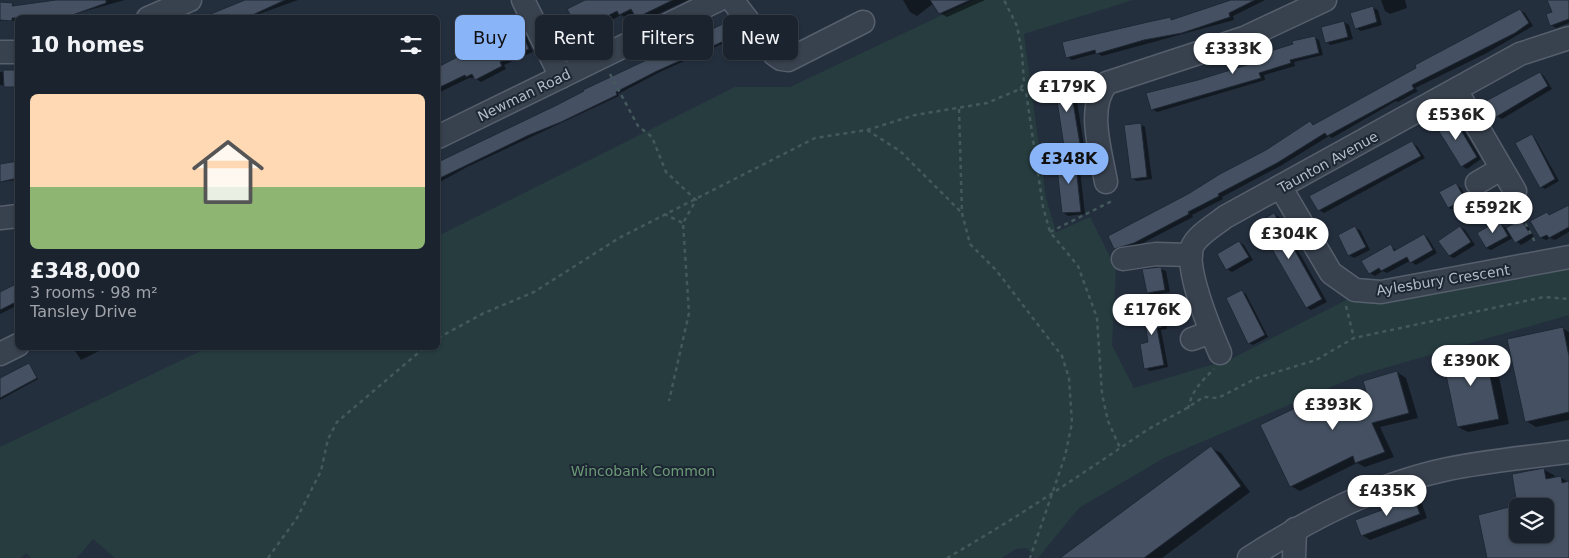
<!DOCTYPE html>
<html lang="en">
<head>
<meta charset="utf-8">
<style>
	:root { --surface:#1b232e; --page:#282f3a; --text:#f1f3f6; --muted:#a0a4aa; --line:#39404a; --accent:#8ab4f8 }
	body { margin:0; font-family:"DejaVu Sans",sans-serif; background:var(--page); color:var(--text); height:100vh; display:flex; flex-direction:column; font-size:19px; white-space:nowrap }
	* { box-sizing:border-box; margin:0 }
	p { font-size:16px; color:var(--muted) }
	.icon { flex:none; width:28px; height:28px; fill:none; stroke:currentColor; stroke-width:2; stroke-linecap:round; stroke-linejoin:round }
	.map { position:relative; flex:1; overflow:hidden }
	.sheet { position:absolute; left:15px; top:15px; width:425px; height:335px; display:flex; flex-direction:column; background:var(--surface); border-radius:8px; box-shadow:0 1px 4px #0004,0 0 0 1px var(--line) }
	.sheet>* { flex:none }
	.banner { position:absolute; left:455px; top:15px; width:475px; height:45px; display:flex; gap:10px }
	.fabs { position:absolute; left:1509px; top:498px; display:grid; gap:10px }
	.fabs a { display:grid; place-items:center; width:45px; height:45px; border-radius:8px; background:var(--surface); box-shadow:0 1px 4px #0004,0 0 0 1px var(--line); font-size:25px }
	.price { position:absolute; translate:-50% -42px; padding:0 11px; border-radius:18px; background:#fff; color:#222; font-size:16px; line-height:32px; filter:drop-shadow(0 1px 2px #0008) }
	.price::after { content:''; position:absolute; left:50%; top:30px; width:15px; height:11px; margin-left:-8px; background:inherit; clip-path:polygon(0 0,100% 0,50% 100%) }
	.price.on { background:var(--accent); color:#111 }
	ul { padding:0; list-style:none }
	li { display:grid; align-content:center; gap:10px; height:265px; padding:0 15px }
	li span { display:grid; place-items:center; height:155px; border-radius:8px; color:#555 }
	li>.icon { margin-inline-start:auto }
	span .icon { width:90px; height:90px; fill:#fffc; stroke-width:1 }
	li b { font-size:21px }
	h2 { display:flex; justify-content:space-between; align-items:center; height:60px; padding:0 15px; font-size:21px }
	.chip { padding:0 18px; border-radius:8px; background:var(--surface); box-shadow:0 1px 4px #0004,0 0 0 1px var(--line); font-size:18px; line-height:45px }
	.chip.on { background:var(--accent); color:#111 }
	.map>svg:first-child { display:block }
</style>
</head>
<body>
<div class="map">
<svg width="1569" height="558" viewBox="0 0 1569 558">
	<rect width="100%" height="100%" fill="#242f3e"/>
	<!-- green -->
	<path fill="#263c3f" d="M974 0H1133L1024 34 1046 198 1056 232 1090 217 1116 269 1112 345 1134 388 1231 359 1352 297 1396 301 1569 265V315L1357 376 1164 458 1079 508 1038 558H1034L1027 548 1016 549 1002 558H115L93 539 77 558H31L26 553 21 558H0V447L207 348H438V236L735 87H790Z"/>
	<!-- shadow -->
	<g fill="#0007" fill-rule="evenodd">
		<path d="M60 0H125L75 14V17L18 18V21H0V3L12 4 15 7Z"/>
		<path d="M247 0H298L248 18H203Z"/>
		<path d="M587 0H688L643 21 635 14 626 18 621 15 586 34 580 30Z"/>
		<path d="M903 0H985L947 17 940 13 934 3 917 16 910 12Z"/>
		<path d="M1236 0H1265L1233 16 1234 20 1102 56 1097 53 1072 60 1067 57 1170 19 1173 20Z"/>
		<path d="M1381 0H1405L1407 8 1390 14 1385 11Z"/>
		<path d="M1549 0H1569V23L1556 28 1551 25 1553 12Z"/>
		<path d="M1373 8 1378 10 1382 25 1361 31 1356 28Z"/>
		<path d="M1520 10 1525 13 1533 26 1487 53 1415 88 1418 91 1398 102 1396 101 1332 138 1329 136 1282 165 1222 197 1223 199 1192 215 1193 217 1139 245 1120 251 1115 248 1188 196 1266 151 1311 123 1315 125Z"/>
		<path d="M1344 22 1349 25 1353 39 1331 45 1326 42Z"/>
		<path d="M726 24 735 38 660 72 618 94 619 96 467 167 438 183V164Z"/>
		<path d="M519 28 524 31 533 52 504 65 506 69 481 82 475 78H469L438 93V68Z"/>
		<path d="M1314 37 1319 40 1323 55 1294 62 1295 66 1264 75 1265 80 1157 112 1152 109 1267 60Z"/>
		<path d="M18 71V87L0 85V72Z"/>
		<path d="M1068 73 1073 76 1085 152 1071 155 1066 152Z"/>
		<path d="M1540 73 1544 76 1552 89 1502 119 1497 116Z"/>
		<path d="M1452 117 1457 119 1481 159 1467 169 1462 166Z"/>
		<path d="M1140 124 1145 127 1152 179 1137 181 1132 178Z"/>
		<path d="M1531 135 1535 138 1559 181 1545 189 1541 187Z"/>
		<path d="M1412 143 1417 146 1425 158 1324 213 1319 210Z"/>
		<path d="M1074 159 1079 161 1085 214 1068 216 1064 213Z"/>
		<path d="M18 163V180L0 182V165Z"/>
		<path d="M1456 185 1461 188 1469 202 1454 210 1449 208 1441 193Z"/>
		<path d="M1569 207V232L1555 240 1550 238 1546 240 1541 238 1547 213 1551 215Z"/>
		<path d="M1274 214 1279 217 1327 302 1311 310 1306 307Z"/>
		<path d="M1521 220 1526 223 1534 237 1521 245 1513 238 1491 250 1486 248 1499 222 1507 229Z"/>
		<path d="M1461 227 1465 230 1475 245 1454 258 1449 256Z"/>
		<path d="M1355 228 1360 230 1370 250 1354 258 1349 255Z"/>
		<path d="M1424 235 1428 238 1437 253 1416 265 1410 261 1387 273 1383 271 1375 276 1370 273 1391 246 1397 251Z"/>
		<path d="M1239 242 1244 245 1253 260 1232 272 1227 269Z"/>
		<path d="M1161 269 1166 271 1170 292 1153 295 1148 293Z"/>
		<path d="M18 284V305L0 314V293Z"/>
		<path d="M1242 292 1246 294 1268 337 1253 345 1249 343Z"/>
		<path d="M1152 302 1164 307 1167 329 1161 330 1168 367 1150 371 1145 368Z"/>
		<path d="M1562 328 1569 332V420L1536 427 1526 421Z"/>
		<path d="M73 348H105L81 360Z"/>
		<path d="M1484 348 1494 354 1509 424 1468 432 1458 427Z"/>
		<path d="M29 364 38 379 0 400V380Z"/>
		<path d="M1397 372 1406 378 1418 418 1380 427 1394 457 1365 467 1357 463 1300 491 1291 486 1320 397 1330 403 1336 416 1370 402Z"/>
		<path d="M1211 448 1221 453 1250 492 1162 558H1062Z"/>
		<path d="M1544 470 1554 475 1555 479 1561 478 1569 482V558H1488L1480 516 1519 506ZM1518 506H1545V534H1518Z"/>
		<path d="M1414 499 1422 504 1427 518 1370 540 1362 535Z"/>
	</g>
	<!-- building -->
	<g fill="#455162" stroke="#1f2835" fill-rule="evenodd">
		<path d="M56 0H106V3L64 18H12V21L0 20V2L13 3 12 6Z"/>
		<path d="M245 0H285L246 18H201Z"/>
		<path d="M585 0H673L636 18 631 9 619 15 617 11 579 31 567 9Z"/>
		<path d="M930 0H970L939 14Z"/>
		<path d="M1231 0H1255L1229 13 1230 17 1182 33 1144 40 1096 54 1095 50 1066 58 1062 42 1148 22 1171 17V20Z"/>
		<path d="M1547 0H1569V19L1550 26 1546 14 1552 12Z"/>
		<path d="M1373 6 1377 22 1355 29 1350 13Z"/>
		<path d="M1520 9 1529 23 1515 33 1412 85 1414 89 1327 136 1325 133 1277 163 1218 194 1219 196 1188 212 1189 214 1134 243 1114 249 1108 236 1188 194 1220 174 1266 150 1310 121 1313 125 1416 68 1415 65Z"/>
		<path d="M1344 21 1348 37 1325 43 1321 27Z"/>
		<path d="M727 22 733 37 657 71 616 92 617 95 561 122 529 135 438 179V162L557 105 584 91 583 90Z"/>
		<path d="M519 26 529 49 500 62 502 66 475 80 472 74 466 77 465 75 438 88V67L481 45 480 43 495 35Z"/>
		<path d="M1315 36 1319 53 1290 60 1291 63 1259 73 1261 78 1151 110 1146 93 1198 80 1266 59 1264 53 1293 44 1292 41Z"/>
		<path d="M3 70H18V87H4Z"/>
		<path d="M1068 72 1081 150 1065 153 1053 75Z"/>
		<path d="M1540 72 1548 86 1496 117 1486 101Z"/>
		<path d="M1452 115 1477 157 1461 167 1435 125Z"/>
		<path d="M1141 123 1147 177 1131 179 1124 125Z"/>
		<path d="M1532 134 1555 179 1540 188 1515 143Z"/>
		<path d="M1412 141 1421 156 1318 211 1309 196Z"/>
		<path d="M1075 157 1081 212 1062 213 1056 159Z"/>
		<path d="M18 161V178L0 182V164Z"/>
		<path d="M1456 183 1465 199 1448 208 1439 192Z"/>
		<path d="M1569 205V227L1549 238 1547 235 1540 238 1530 221 1547 212 1549 215Z"/>
		<path d="M1274 213 1322 299 1306 308 1257 223Z"/>
		<path d="M1521 219 1530 234 1515 243 1506 228Z"/>
		<path d="M1499 220 1508 236 1486 248 1477 233Z"/>
		<path d="M1355 226 1366 247 1348 256 1338 235Z"/>
		<path d="M1460 226 1471 242 1449 256 1438 241Z"/>
		<path d="M1424 234 1433 250 1410 263 1407 257 1381 271 1379 268 1369 274 1361 261 1391 244 1394 251Z"/>
		<path d="M1239 241 1249 257 1226 270 1217 254Z"/>
		<path d="M1161 267 1165 290 1147 293 1142 269Z"/>
		<path d="M18 283V301L0 310V292Z"/>
		<path d="M1242 290 1265 335 1248 344 1226 298Z"/>
		<path d="M1152 301 1153 304 1159 303 1162 327 1157 328 1164 365 1144 369 1140 344 1148 342 1142 303Z"/>
		<path d="M1563 327 1569 356V412L1525 422 1507 339Z"/>
		<path d="M1484 347 1499 419 1457 427 1442 356Z"/>
		<path d="M29 363 37 378 0 398V378Z"/>
		<path d="M1397 371 1409 413 1372 423 1385 452 1355 463 1353 456 1290 487 1260 425 1320 396 1331 417 1369 401 1363 381Z"/>
		<path d="M1211 446 1241 486 1144 558H1060Z"/>
		<path d="M1544 468 1546 479 1561 476 1562 483 1569 481V558H1487L1478 515 1517 505 1512 474ZM1518 506H1545V534H1518Z"/>
		<path d="M1414 498 1420 514 1361 536 1355 520Z"/>
	</g>
	<g fill="none" stroke-linecap="round" stroke-linejoin="round">
		<defs>
			<g id="minor">
				<path d="M523 0 561 77"/>
				<path d="M732 0 774 54 781 59 788 60 863 22"/>
				<path d="M148 18 190 0"/>
				<path d="M0 52H18"/>
				<path d="M1456 90 1515 191"/>
				<path d="M438 137 718 0"/>
				<path d="M1106 182C1101 152 1086 108 1107 83L1244 38 1325 0"/>
				<path d="M1477 183 1501 169"/>
				<path d="M1281 188 1331 273 1355 290 1381 292 1569 257"/>
				<path d="M0 218 18 216"/>
				<path d="M1123 259 1156 254 1191 255"/>
				<path d="M1192 339 1211 332"/>
				<path d="M1220 353C1211 332 1183 266 1193 245 1199 234 1215 225 1225 217L1520 54 1569 38"/>
				<path d="M0 354 18 345"/>
				<path d="M1249 558C1310 519 1376 484 1448 469 1488 461 1529 457 1569 452"/>
				<path d="M1294 558 1295 529"/>
			</g>
		</defs>
		<!-- minor casing -->
		<use href="#minor" stroke="#565f6c" stroke-width="25"/>
		<!-- path -->
		<g stroke="#44595c" stroke-width="2.5" stroke-dasharray="4 4" stroke-linecap="butt">
			<path d="M610 74 638 126 652 137 666 172 696 200 683 223 689 313 669 401"/>
			<path d="M1020 89 1026 92 1043 207 1050 232 1078 266 1097 318 1102 394 1108 421 1120 448"/>
			<path d="M959 109 962 213 970 244 996 270 1062 356 1069 378 1072 423 1065 456 1030 558"/>
			<path d="M867 130 900 151 962 213"/>
			<path d="M1518 209 1536 244"/>
			<path d="M664 214 683 223"/>
			<path d="M1050 232 1114 200"/>
			<path d="M1346 306 1354 338"/>
			<path d="M438 338 484 313 534 292 619 238 815 138 867 130 915 115 987 103 1020 89 1024 83 1022 53 1017 26 1004 0"/>
			<path d="M1188 409C1192 390 1201 382 1214 369"/>
			<path d="M268 558 297 518 321 471 328 439 337 422 424 348"/>
			<path d="M947 558C1015 519 1079 476 1144 432 1164 419 1184 412 1203 397L1218 398 1257 378 1316 360 1354 338 1544 297 1569 299"/>
		</g>
		<!-- minor -->
		<use href="#minor" stroke="#38414e" stroke-width="22"/>
	</g>
	<g text-anchor="middle" stroke-width="4" stroke-linejoin="round" paint-order="stroke">
		<!-- street labels -->
		<g font-size="14" fill="#b4bcc9" stroke="#1d2633">
			<text transform="translate(524 95) rotate(-26)" y="5">Newman Road</text>
			<text transform="translate(1328 162) rotate(-29)" y="5">Taunton Avenue</text>
			<text transform="translate(1443 280) rotate(-9)" y="5">Aylesbury Crescent</text>
		</g>
		<!-- park labels -->
		<g font-size="14" fill="#6b9a76" stroke="#1d2633">
			<text x="643" y="476">Wincobank Common</text>
		</g>
	</g>
</svg>
<div class="fabs">
<a><svg class="icon" aria-label="layers" viewBox="0 0 24 24"><path d="M12 4l9 5-9 5-9-5zM3 14l9 5 9-5"/></svg></a>
</div>
<b class="price" style="left:1233px;top:75px">£333K</b>
<b class="price" style="left:1067px;top:113px">£179K</b>
<b class="price" style="left:1456px;top:141px">£536K</b>
<b class="price on" style="left:1069px;top:185px">£348K</b>
<b class="price" style="left:1493px;top:234px">£592K</b>
<b class="price" style="left:1289px;top:260px">£304K</b>
<b class="price" style="left:1152px;top:336px">£176K</b>
<b class="price" style="left:1471px;top:387px">£390K</b>
<b class="price" style="left:1333px;top:431px">£393K</b>
<b class="price" style="left:1387px;top:517px">£435K</b>
<div class="banner">
<a class="chip on">Buy</a>
<a class="chip">Rent</a>
<a class="chip">Filters</a>
<a class="chip">New</a>
</div>
<section class="sheet">
<h2>10 homes<svg class="icon" aria-label="filters" viewBox="0 0 24 24"><path d="M4 7h16M4 17h16"/><circle cx="9" cy="7" r="2"/><circle cx="15" cy="17" r="2"/></svg></h2>
<ul>
<li><span style="background:linear-gradient(#ffd9b3 60%,#8fb573 0)"><svg class="icon" aria-label="home" viewBox="0 0 24 24"><path d="M3 11l9-7 9 7M6 9v11h12V9"/></svg></span><div><b>£348,000</b><p>3 rooms · 98 m²</p><p>Tansley Drive</p></div></li>
</ul>
</section>
</div>
</body>
</html>
